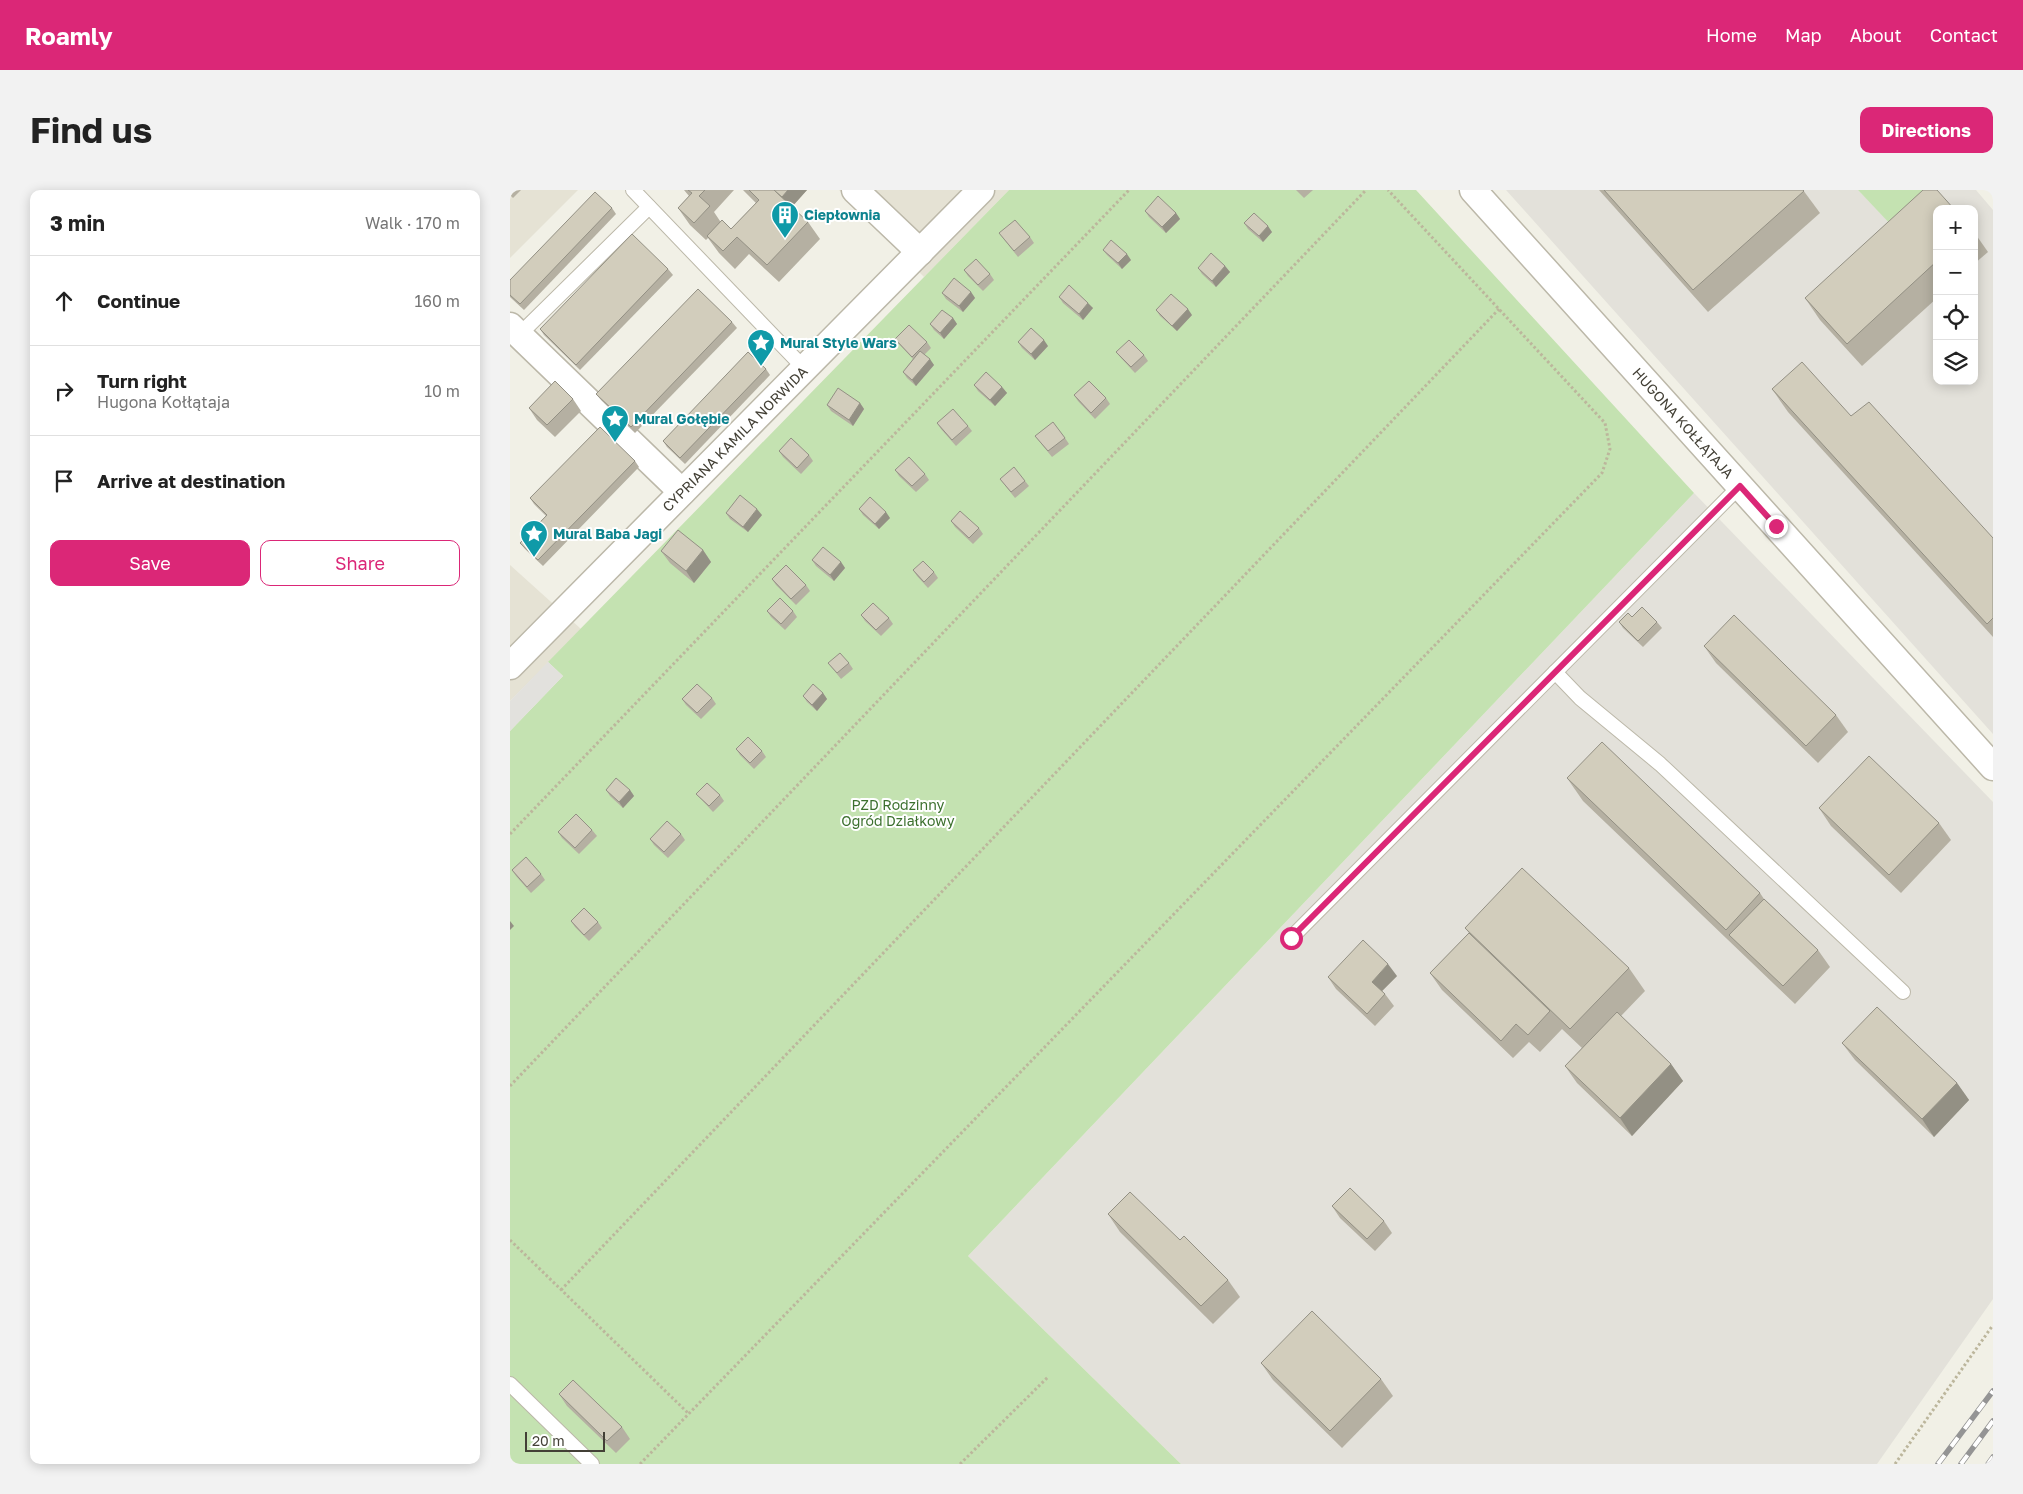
<!DOCTYPE html>
<meta charset="utf-8">
<style>
:root{--surface:#fff;--page:#f2f2f2;--text:#222;--muted:#767676;--line:#e0e0e0;--accent:#db2777}
body{margin:0;font-family:"Golos Text",sans-serif;background:var(--page);color:var(--text)}
.controls{position:absolute;right:15px;top:15px;display:grid;overflow:hidden;border-radius:10px;box-shadow:0 2px 12px #0003}
.controls button{width:45px;height:45px;display:grid;place-items:center;padding:0;border:0;border-bottom:1px solid var(--line);background:var(--surface);color:var(--text);font:25px sans-serif}
.scale{position:absolute;left:15px;bottom:12px;width:80px;box-sizing:border-box;padding-left:5px;border:2px solid #434036;border-top:0;font-size:14px;line-height:18px;white-space:nowrap;color:#434036;-webkit-text-stroke:4px #fff;paint-order:stroke}
.stop{position:absolute;width:15px;height:15px;margin:-11px;border:4px solid #db2777;border-radius:50%;background:#fff}
.stop.end{background:#db2777;border-color:#fff;box-shadow:0 1px 5px #0008}
.list{margin:0;padding:0;list-style:none}
h2{display:flex;justify-content:space-between;align-items:center;height:65px;margin:0;padding:0 20px;font-size:21px}
h2 small{font-size:16px;font-weight:400;color:var(--muted)}
.list li{display:grid;grid-template-columns:32px 1fr auto;gap:15px;align-items:center;box-sizing:border-box;height:90px;padding:0 20px;border-top:1px solid var(--line)}
.list b{display:block;font-size:19px;white-space:nowrap}
.list p{margin:0;font-size:16px;white-space:nowrap;color:var(--muted)}
.list em{font-size:16px;font-style:normal;color:var(--muted)}
.actions{display:flex;gap:10px;padding:15px 20px}
.actions a{flex:1;padding:11px 0;border:1px solid var(--accent);border-radius:10px;text-align:center;font-size:18px;color:var(--accent)}
.actions .main{background:var(--accent);color:#fff}
.icon{flex:none;width:28px;height:28px;fill:none;stroke:currentColor;stroke-width:2;stroke-linecap:round;stroke-linejoin:round}
.map{position:relative;flex:none;width:1483px;height:1274px;overflow:hidden;border-radius:10px}
header{display:flex;align-items:center;gap:30px;box-sizing:border-box;height:70px;padding:0 25px;background:var(--accent);color:#fff}
header strong{font-size:24px}
nav{display:flex;gap:28px;margin-inline-start:auto;font-size:18px}
.intro{display:flex;align-items:center;justify-content:space-between;box-sizing:border-box;height:120px;padding:0 30px}
h1{margin:0;font-size:35px}
.button{padding:12px 22px;border-radius:10px;background:var(--accent);color:#fff;font-size:18px;font-weight:700}
main{display:flex;gap:30px;padding:0 30px}
aside{flex:1;background:var(--surface);border-radius:10px;box-shadow:0 2px 12px #0003}
.map>svg:first-child{display:block}
.residential{fill:#e5e2d4}
.industrial{fill:#e3e1da;fill-rule:evenodd}
.green{fill:#c4e2b1}
.parking{fill:#e2e1dd}
.lines{fill:none;stroke-linecap:round;stroke-linejoin:round}
.service-casing{stroke:#bcb8a9;stroke-width:16}
.minor-casing{stroke:#bcb8a9;stroke-width:29}
.path{stroke:#bcb69c;stroke-width:3;stroke-dasharray:2.5 2.5;stroke-linecap:butt}
.service{stroke:#fff;stroke-width:14}
.minor{stroke:#fff;stroke-width:26}
.rail-casing{stroke:#949494;stroke-width:5.5}
.rail{stroke:#fff;stroke-width:4;stroke-dasharray:11;stroke-linecap:butt}
.wall{fill:#b5b0a2}
.shaded-wall{fill:#939084}
.building{fill:#d2cdbc;stroke:#939084}
.route{stroke:#db2777;stroke-width:6}
.labels{text-anchor:middle;stroke-width:4;stroke-linejoin:round;paint-order:stroke}
.culture-label{font-size:14px;font-weight:bold;fill:#0d838f;stroke:#fff;text-anchor:start}
.street-label{font-size:14px;fill:#434036;stroke:#fff}
.park-label{font-size:14px;fill:#3c702e;stroke:#fff}
</style>
<header>
<strong>Roamly</strong>
<nav><a>Home</a><a>Map</a><a>About</a><a>Contact</a></nav>
</header>
<div class="intro"><h1>Find us</h1><a class="button">Directions</a></div>
<main>
<aside>
<h2>3 min<small>Walk · 170 m</small></h2>
<ul class="list">
<li><svg class="icon" aria-label="ahead" viewBox="0 0 24 24"><path d="M12 20V5M6 11l6-6 6 6"/></svg><div><b>Continue</b></div><em>160 m</em></li>
<li><svg class="icon" aria-label="right" viewBox="0 0 24 24"><path d="M7 20v-9h11M14 6l5 5-5 5"/></svg><div><b>Turn right</b><p>Hugona Kołłątaja</p></div><em>10 m</em></li>
<li><svg class="icon" aria-label="arrive" viewBox="0 0 24 24"><path d="M6 21V4h12l-3 4 3 4H6"/></svg><div><b>Arrive at destination</b></div></li>
</ul>
<div class="actions"><a class="main">Save</a><a>Share</a></div>
</aside>
<div class="map">
<svg width="1483" height="1274" viewBox="0 0 1483 1274">
<rect width="100%" height="100%" fill="#f1f0e6"/>
<g class="residential">
<polygon points="0,0 68,0 0,68"/>
<polygon points="329,0 499,0 414,87"/>
<polygon points="0,375 71,439 0,511"/>
</g>
<g class="industrial">
<path d="M996,0H1348L1384,37L1423,0H1466L1483,20V544ZM1427,19H1464V191H1427Z"/>
<polygon points="1184,303 1483,612 1483,1109 1367,1274 671,1274 458,1066"/>
</g>
<g class="green">
<polygon points="499,0 906,0 1184,303 458,1066 671,1274 0,1274 0,541 53,486 38,472"/>
<polygon points="1348,0 1423,0 1384,38"/>
</g>
<polygon class="parking" points="38,472 53,486 0,541 0,511"/>
<g class="lines">
<defs>
<g id="service">
<polyline points="123,0 294,178"/>
<polyline points="9,145 139,17"/>
<polyline points="1045,482 1070,508 1150,574 1393,802"/>
<polyline points="781,748 1230,296"/>
<polyline points="0,1194 82,1274"/>
</g>
<g id="minor">
<polyline points="345,0 410,62"/>
<polyline points="963,0 1483,577"/>
<polyline points="0,136 172,302"/>
<polyline points="0,476 471,0"/>
</g>
</defs>
<use href="#service" class="service-casing"/>
<use href="#minor" class="minor-casing"/>
<g class="path">
<polyline points="0,644 619,0"/>
<polyline points="0,896 856,0"/>
<polyline points="0,1050 178,1223"/>
<polyline points="51,1100 989,119"/>
<polyline points="130,1274 1092,283 1100,259 1095,233 878,0"/>
<polyline points="450,1274 538,1187"/>
<polyline points="1385,1274 1483,1135"/>
</g>
<use href="#service" class="service"/>
<use href="#minor" class="minor"/>
<defs>
<g id="rail">
<polyline points="1428,1274 1483,1201"/>
<polyline points="1451,1274 1483,1231"/>
<polyline points="1478,1274 1483,1267"/>
</g>
</defs>
<use href="#rail" class="rail-casing"/>
<use href="#rail" class="rail"/>
</g>
<g class="wall">
<polygon points="0,0 11,0 3,8 0,5"/>
<polygon points="174,0 224,0 204,22 210,31 221,39 246,13 233,0 297,0 282,17 298,32 310,49 269,92 239,64 225,79 209,63 198,48 196,50 180,35 168,18 179,6"/>
<polygon points="786,0 803,0 794,8"/>
<polygon points="1089,0 1293,0 1310,23 1198,122"/>
<polygon points="102,18 106,24 14,120 0,107 0,90"/>
<polygon points="1427,19 1427,108 1352,176 1310,130 1295,108"/>
<polygon points="635,21 666,23 670,29 656,43 639,27"/>
<polygon points="734,33 762,42 753,52 738,39"/>
<polygon points="1464,42 1478,62 1464,74"/>
<polygon points="489,43 520,47 524,53 508,67"/>
<polygon points="593,60 621,70 612,79 597,65"/>
<polygon points="715,76 720,82 706,97 692,84 688,78"/>
<polygon points="158,79 163,85 70,180 34,145 30,139"/>
<polygon points="454,80 480,84 484,90 473,101 458,86"/>
<polygon points="461,102 465,108 453,122 436,109 432,103"/>
<polygon points="549,107 583,118 573,130 553,113"/>
<polygon points="646,120 682,125 667,141 650,126"/>
<polygon points="443,128 447,134 434,149 424,140 420,134"/>
<polygon points="222,132 227,138 125,243 91,210 86,204"/>
<polygon points="385,149 417,152 421,158 414,165 424,175 406,196 397,188 393,182 403,169 389,154"/>
<polygon points="508,152 538,156 525,170 512,158"/>
<polygon points="606,162 634,165 638,171 625,183 611,168"/>
<polygon points="256,179 260,185 175,274 157,257 153,251"/>
<polygon points="464,195 492,197 497,203 485,216 468,201"/>
<polygon points="1262,199 1341,226 1483,348 1483,447 1278,222"/>
<polygon points="564,205 596,208 600,214 585,229 568,211"/>
<polygon points="63,209 71,221 45,247 27,230 19,218"/>
<polygon points="350,213 354,219 343,236 321,221 317,215"/>
<polygon points="427,233 458,236 462,241 446,256 431,239"/>
<polygon points="525,246 555,248 559,254 542,267"/>
<polygon points="269,261 299,265 303,271 291,284 273,267"/>
<polygon points="125,271 129,277 33,376 15,359 10,353 36,326 24,314 20,308"/>
<polygon points="385,280 415,284 419,290 406,302 389,286"/>
<polygon points="490,289 515,291 519,296 505,308"/>
<polygon points="349,319 380,328 369,339 353,325"/>
<polygon points="216,323 252,325 238,342 220,329"/>
<polygon points="441,331 469,338 473,344 463,354 445,337"/>
<polygon points="193,360 201,372 184,393 160,373 151,361"/>
<polygon points="302,370 331,372 335,378 324,391 306,376"/>
<polygon points="403,380 424,382 428,388 418,398 407,386"/>
<polygon points="262,389 296,395 300,401 286,415 266,395"/>
<polygon points="257,421 283,421 287,427 275,440 261,427"/>
<polygon points="351,425 379,428 383,434 371,446 355,431"/>
<polygon points="1109,432 1147,432 1152,438 1133,457 1113,438"/>
<polygon points="1194,456 1326,525 1338,542 1308,573 1206,473"/>
<polygon points="318,473 339,473 343,479 331,489"/>
<polygon points="313,503 317,509 307,521 297,512 293,506"/>
<polygon points="202,508 206,514 191,529 176,515 172,509"/>
<polygon points="226,559 252,561 256,567 244,579 230,565"/>
<polygon points="1057,588 1250,703 1254,709 1308,760 1320,777 1285,814 1073,611"/>
<polygon points="96,600 120,600 124,606 113,618 100,606"/>
<polygon points="186,604 210,605 214,611 203,622 191,609"/>
<polygon points="1309,618 1429,633 1441,650 1391,703 1321,636"/>
<polygon points="82,640 87,646 69,664 52,648 48,642"/>
<polygon points="171,644 175,650 158,668 144,655 140,649"/>
<polygon points="2,680 31,684 35,690 21,703 6,686"/>
<polygon points="61,731 88,732 92,738 79,751 65,737"/>
<polygon points="955,738 1119,778 1135,801 1111,826 1161,874 1173,891 1122,946 1067,893 1055,876 1072,858 1052,839 1030,862 1019,852 1003,868 932,800 920,783 959,743"/>
<polygon points="887,786 872,801 875,804 884,816 865,836 826,799 818,787"/>
<polygon points="1332,853 1447,893 1459,910 1424,947 1345,870"/>
<polygon points="822,1016 874,1031 882,1043 865,1061 830,1028"/>
<polygon points="598,1024 718,1090 730,1107 703,1134 610,1042"/>
<polygon points="751,1173 871,1189 883,1206 832,1258 763,1190"/>
<polygon points="49,1204 112,1237 120,1249 106,1263 57,1216"/>
</g>
<g class="shaded-wall">
<polygon points="278,0 297,0 279,20 271,8"/>
<polygon points="666,23 670,29 656,43 652,37"/>
<polygon points="758,36 762,42 753,52 749,46"/>
<polygon points="617,64 621,70 612,79 608,73"/>
<polygon points="715,76 720,82 706,97 702,91"/>
<polygon points="461,102 465,108 453,122 449,116"/>
<polygon points="578,113 583,118 573,130 569,124"/>
<polygon points="678,119 682,125 667,141 662,136"/>
<polygon points="443,128 447,134 434,149 430,143"/>
<polygon points="534,150 538,156 525,170 521,164"/>
<polygon points="420,169 424,175 406,196 402,190"/>
<polygon points="492,197 497,203 485,216 480,210"/>
<polygon points="350,213 354,219 343,236 339,230"/>
<polygon points="247,319 252,325 238,342 233,337"/>
<polygon points="376,322 380,328 369,339 365,334"/>
<polygon points="193,360 201,372 184,393 176,381"/>
<polygon points="331,372 335,378 324,391 320,385"/>
<polygon points="313,503 317,509 307,521 302,515"/>
<polygon points="120,600 124,606 113,618 109,612"/>
<polygon points="0,731 4,736 0,740"/>
<polygon points="878,774 887,786 870,803 862,792"/>
<polygon points="1161,874 1173,891 1122,946 1110,928"/>
<polygon points="1447,893 1459,910 1424,947 1412,929"/>
</g>
<g class="building">
<polygon points="178,0 195,0 189,6 200,16 184,33 168,18 182,3"/>
<polygon points="239,0 264,0 298,32 257,75 227,47 213,61 197,46 212,30 221,39 249,10"/>
<polygon points="264,0 278,0 272,7"/>
<polygon points="1094,0 1293,0 1294,1 1183,100"/>
<polygon points="1413,0 1427,0 1444,19 1427,19 1427,71 1337,154 1295,108"/>
<polygon points="85,2 102,18 10,114 0,105 0,90"/>
<polygon points="648,6 666,23 652,37 635,21"/>
<polygon points="744,23 758,36 749,46 734,33"/>
<polygon points="505,30 520,47 504,61 489,43"/>
<polygon points="122,44 158,79 66,175 30,139"/>
<polygon points="601,50 617,64 608,73 593,60"/>
<polygon points="701,63 715,76 702,91 688,78"/>
<polygon points="466,69 480,84 468,95 454,80"/>
<polygon points="444,88 461,102 449,116 432,103"/>
<polygon points="559,95 578,113 569,124 549,107"/>
<polygon points="188,99 222,132 121,237 86,204"/>
<polygon points="661,104 678,119 662,136 646,120"/>
<polygon points="432,120 443,128 430,143 420,134"/>
<polygon points="399,135 417,152 402,167 385,149"/>
<polygon points="521,138 534,150 521,164 508,152"/>
<polygon points="619,150 634,165 621,177 606,162"/>
<polygon points="410,161 420,169 402,190 393,182"/>
<polygon points="238,162 256,179 170,268 153,251"/>
<polygon points="1292,172 1341,226 1359,212 1483,348 1483,428 1477,434 1262,199"/>
<polygon points="476,182 492,197 480,210 464,195"/>
<polygon points="45,191 63,209 37,235 19,218"/>
<polygon points="579,191 596,208 581,223 564,205"/>
<polygon points="328,198 350,213 339,230 317,215"/>
<polygon points="443,219 458,236 442,250 427,233"/>
<polygon points="543,232 555,248 538,261 525,246"/>
<polygon points="90,237 125,271 28,370 10,353 37,325 20,308"/>
<polygon points="281,248 299,265 287,278 269,261"/>
<polygon points="399,267 415,284 402,296 385,280"/>
<polygon points="504,277 515,291 501,302 490,289"/>
<polygon points="230,305 247,319 233,337 216,323"/>
<polygon points="360,307 376,322 365,334 349,319"/>
<polygon points="450,321 469,338 459,348 441,331"/>
<polygon points="168,340 193,360 176,381 151,361"/>
<polygon points="313,357 331,372 320,385 302,370"/>
<polygon points="413,371 424,382 414,392 403,380"/>
<polygon points="276,375 296,395 281,409 262,389"/>
<polygon points="270,408 283,421 271,434 257,421"/>
<polygon points="363,413 379,428 366,440 351,425"/>
<polygon points="1132,417 1147,432 1128,451 1109,432 1118,423 1122,427"/>
<polygon points="1224,425 1326,525 1296,556 1194,456"/>
<polygon points="330,463 339,473 327,483 318,473"/>
<polygon points="187,494 202,508 187,523 172,509"/>
<polygon points="303,494 313,503 302,515 293,506"/>
<polygon points="238,547 252,561 240,573 226,559"/>
<polygon points="1092,552 1250,703 1216,740 1057,588"/>
<polygon points="1359,566 1429,633 1379,685 1309,618"/>
<polygon points="106,588 120,600 109,612 96,600"/>
<polygon points="197,593 210,605 199,616 186,604"/>
<polygon points="66,624 82,640 65,658 48,642"/>
<polygon points="157,631 171,644 154,662 140,649"/>
<polygon points="16,667 31,684 17,697 2,680"/>
<polygon points="1012,678 1119,778 1060,839 955,738"/>
<polygon points="1254,709 1308,760 1273,796 1219,745"/>
<polygon points="74,718 88,732 74,745 61,731"/>
<polygon points="959,743 1040,821 1018,845 1006,834 991,851 920,783"/>
<polygon points="853,750 878,774 862,792 875,804 857,824 818,787"/>
<polygon points="1367,817 1447,893 1412,929 1332,853"/>
<polygon points="1107,822 1161,874 1110,928 1055,876"/>
<polygon points="840,998 874,1031 857,1049 822,1016"/>
<polygon points="620,1002 670,1050 674,1046 718,1090 691,1116 598,1024"/>
<polygon points="802,1121 871,1189 820,1241 751,1173"/>
<polygon points="63,1190 112,1237 97,1251 49,1204"/>
</g>
<g class="lines">
<polyline class="route" points="781,748 1230,296 1266,336"/>
</g>
<defs>
<symbol id="building-pin" viewBox="-11 -11 22 30"><path d="M0 17L-7.5 6A9.5 9.5 0 1 1 7.5 6Z" fill="#0f9aa8" stroke="#fff"/><path d="M-4-6H4V6H1V3H-1V6H-4ZM-2.5-4.3h1.7v1.8h-1.7ZM.8-4.3h1.7v1.8H.8ZM-2.5-1h1.7V.8h-1.7ZM.8-1h1.7V.8H.8Z" fill="#fff"/></symbol>
<symbol id="sight-pin" viewBox="-11 -11 22 30"><path d="M0 17L-7.5 6A9.5 9.5 0 1 1 7.5 6Z" fill="#0f9aa8" stroke="#fff"/><path d="M0-6L1.8-2.2L6-1.7L2.9 1.2L3.7 5.4L0 3.3L-3.7 5.4L-2.9 1.2L-6-1.7L-1.8-2.2Z" fill="#fff"/></symbol>
</defs>
<g fill-rule="evenodd">
<use href="#building-pin" x="259" y="9" width="32" height="43"/>
<use href="#sight-pin" x="235" y="137" width="32" height="43"/>
<use href="#sight-pin" x="89" y="213" width="32" height="43"/>
<use href="#sight-pin" x="8" y="328" width="32" height="43"/>
</g>
<g class="labels">
<g class="culture-label">
<text x="294" y="30">Ciepłownia</text>
<text x="270" y="158">Mural Style Wars</text>
<text x="124" y="234">Mural Gołębie</text>
<text x="43" y="349">Mural Baba Jagi</text>
</g>
<g class="street-label">
<text transform="translate(1173 233) rotate(48)" y="5">HUGONA KOŁŁĄTAJA</text>
<text transform="translate(225 249) rotate(-45)" y="5">CYPRIANA KAMILA NORWIDA</text>
</g>
<g class="park-label">
<text x="388" y="620">PZD Rodzinny<tspan x="388" dy="16">Ogród Działkowy</tspan></text>
</g>
</g>
</svg>
<div class="controls">
<button>+</button>
<button>−</button>
<button><svg class="icon" aria-label="locate" viewBox="0 0 24 24"><circle cx="12" cy="12" r="6"/><path d="M12 2v4M12 18v4M2 12h4M18 12h4"/></svg></button>
<button><svg class="icon" aria-label="layers" viewBox="0 0 24 24"><path d="M12 4l9 5-9 5-9-5zM3 14l9 5 9-5"/></svg></button>
</div>
<div class="scale">20 m</div>
<div class="stop" style="left:781px;top:748px"></div>
<div class="stop end" style="left:1266px;top:336px"></div>
</div>
</main>
